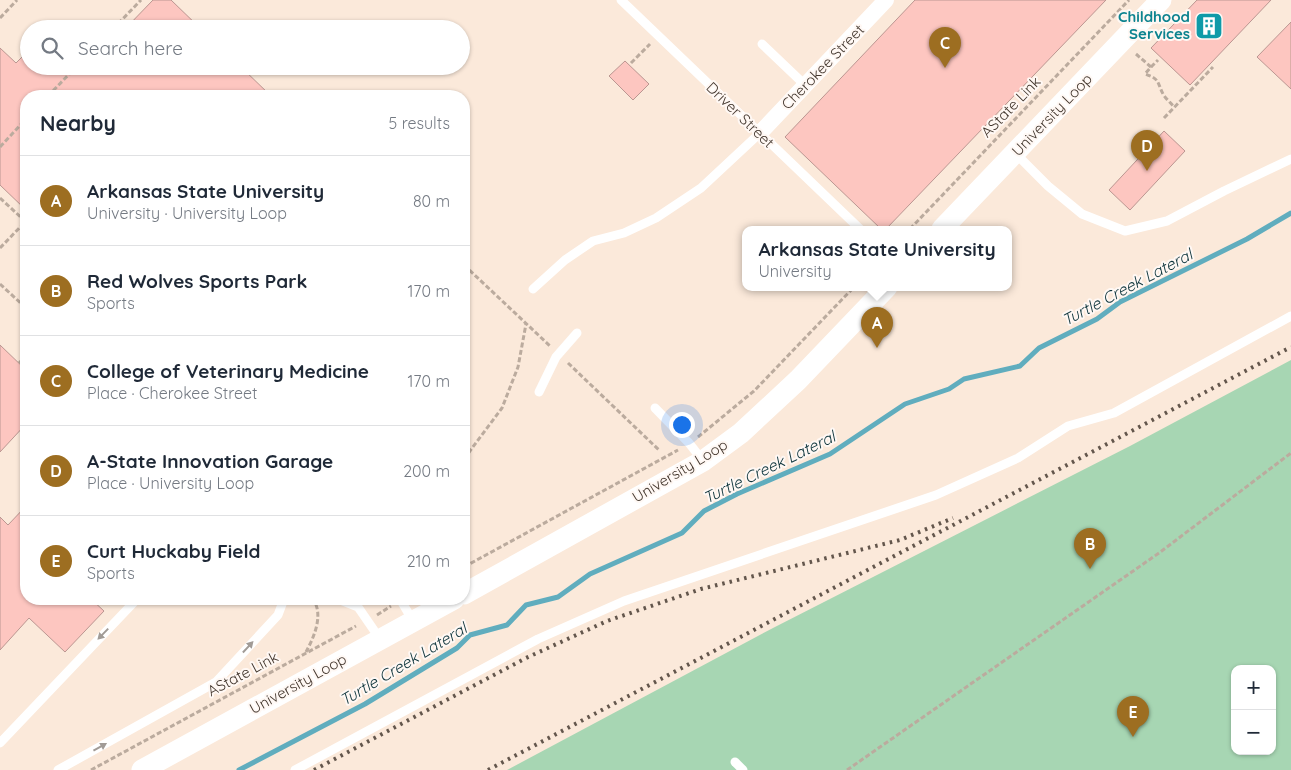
<!DOCTYPE html>
<meta charset="utf-8">
<style>
:root{--surface:#fff;--page:#f6f6f7;--text:#1f2937;--muted:#747a83;--line:#e0e1e3;--accent:#9d6e21}
body{margin:0;font-family:Quicksand,sans-serif;background:var(--page);color:var(--text)}
.controls{position:absolute;right:15px;bottom:15px;display:grid;overflow:hidden;border-radius:10px;box-shadow:0 1px 4px #0004}
.controls button{width:45px;height:45px;display:grid;place-items:center;padding:0;border:0;border-bottom:1px solid var(--line);background:var(--surface);color:var(--text);font:25px sans-serif}
.you{position:absolute;left:681px;top:424px;width:18px;height:18px;margin:-12px;border:4px solid #fff;border-radius:50%;background:#1a73e8;box-shadow:0 0 0 8px #1a73e833}
.badge{display:grid;place-items:center;width:32px;height:32px;border-radius:50%;background:var(--accent);color:#fff;font-size:16px;font-weight:700}
.pin{position:absolute;translate:-50% -41px;filter:drop-shadow(0 1px 2px #0008)}
.pin::after{content:'';position:absolute;top:26px;width:18px;height:15px;background:inherit;clip-path:polygon(0 0,100% 0,50% 100%)}
.popup{position:absolute;left:742px;top:226px;width:270px;height:65px;box-sizing:border-box;display:grid;place-content:center;border-radius:10px;background:var(--surface);filter:drop-shadow(0 1px 4px #0005);font-size:16px;white-space:nowrap;color:var(--muted)}
.popup b{font-size:19px;color:var(--text)}
.popup::after{content:'';position:absolute;left:50%;top:100%;margin-left:-10px;border:10px solid transparent;border-top-color:var(--surface)}
.list{margin:0;padding:0;list-style:none}
h2{display:flex;justify-content:space-between;align-items:center;height:65px;margin:0;padding:0 20px;font-size:21px}
h2 small{font-size:16px;font-weight:400;color:var(--muted)}
.list li{display:grid;grid-template-columns:32px 1fr auto;gap:15px;align-items:center;box-sizing:border-box;height:90px;padding:0 20px;border-top:1px solid var(--line)}
.list b{display:block;font-size:19px;white-space:nowrap}
.list p{margin:0;font-size:16px;white-space:nowrap;color:var(--muted)}
.list em{font-size:16px;font-style:normal;color:var(--muted)}
.icon{flex:none;width:28px;height:28px;fill:none;stroke:currentColor;stroke-width:2;stroke-linecap:round;stroke-linejoin:round}
.map{position:relative;flex:none;width:1291px;height:770px;overflow:hidden}
.search{position:absolute;background:var(--surface);box-shadow:0 1px 4px #0004;left:20px;top:20px;width:450px;height:55px;display:flex;align-items:center;gap:12px;box-sizing:border-box;padding:0 18px;border-radius:28px;color:var(--muted);font-size:19px}
.panel{position:absolute;background:var(--surface);box-shadow:0 1px 4px #0004;left:20px;top:90px;width:450px;height:515px;border-radius:20px}
.map>svg:first-child{display:block}
.green{fill:#a7d6b3;fill-rule:evenodd}
.lines{fill:none;stroke-linecap:round;stroke-linejoin:round}
.stream{stroke:#60adbe;stroke-width:5}
.building{fill:#fdc6c0;stroke:#bb9691}
.path{stroke:#bbab9e;stroke-width:3;stroke-dasharray:5 2.5;stroke-linecap:butt}
.service{stroke:#fff;stroke-width:9}
.minor{stroke:#fff;stroke-width:16}
.tertiary{stroke:#fff;stroke-width:21}
.rail{stroke:#63564c;stroke-width:4;stroke-dasharray:2.5 5;stroke-linecap:butt}
.oneway{fill:#a19b96}
.labels{text-anchor:middle;stroke-width:4;stroke-linejoin:round;paint-order:stroke}
.culture-label{font-size:15px;font-weight:bold;fill:#0d838f;stroke:#fff8f4;text-anchor:end}
.street-label{font-size:15px;fill:#43372e;stroke:#fff8f4}
.water-label{font-size:16px;font-style:italic;fill:#0f353c;stroke:#fff8f4}
</style>
<div class="map">
<svg width="1291" height="770" viewBox="0 0 1291 770">
<rect width="100%" height="100%" fill="#fbe9da"/>
<path class="green" d="M1291,360V770H507L773,628L1130,446ZM1235,669H1272V751H1235Z"/>
<g class="lines">
<polyline class="stream" points="239,770 365,704 457,648 470,635 507,625 526,605 558,597 590,574 682,533 704,511 737,494 830,454 905,404 949,389 964,379 1020,366 1039,348 1097,319 1120,302 1247,239 1291,213"/>
</g>
<g class="building">
<polygon points="153,0 171,0 201,29 125,29"/>
<polygon points="915,0 1106,0 886,229 881,229 785,137"/>
<polygon points="1197,0 1271,0 1190,85 1151,48"/>
<polygon points="1291,22 1291,89 1257,57"/>
<polygon points="0,48 16,63 29,50 29,66 240,66 271,96 26,96 26,210 0,185"/>
<polygon points="625,61 649,84 633,100 609,76"/>
<polygon points="1164,131 1185,151 1130,210 1109,190"/>
<polygon points="0,345 26,370 26,424 0,452"/>
<polygon points="26,506 26,599 91,599 104,611 65,652 29,618 0,650 0,517 8,525"/>
</g>
<g class="lines">
<g class="path">
<polyline points="0,18 17,0"/>
<polyline points="113,29 141,0"/>
<path d="M1136,54L1151,67L1145,74C1160,79 1157,82 1163,94C1166,99 1171,103 1174,107"/>
<polyline points="631,63 650,44"/>
<polyline points="1151,67 1158,60"/>
<polyline points="48,96 77,66"/>
<polyline points="1164,118 1213,67"/>
<polyline points="0,147 26,119"/>
<polyline points="0,198 26,222"/>
<polyline points="910,229 1129,0"/>
<polyline points="0,248 25,222"/>
<polyline points="464,265 550,346"/>
<polyline points="0,284 26,308"/>
<polyline points="19,363 26,356"/>
<polyline points="568,363 660,451"/>
<polyline points="698,437 754,391 854,287"/>
<polyline points="464,459 502,408 518,367 526,324"/>
<polyline points="464,567 678,450"/>
<polyline points="377,615 391,606"/>
<path d="M306,652C314,637 324,615 313,599"/>
<polyline points="91,770 356,626"/>
<polyline points="847,770 1159,553 1291,453"/>
</g>
<g class="service">
<polyline points="621,0 860,229"/>
<polyline points="762,44 805,85"/>
<polyline points="1015,153 1048,186 1082,214 1125,231 1167,221 1224,191 1291,159"/>
<polyline points="533,289 565,260 593,241 624,233 656,218 701,188 760,133"/>
<polyline points="539,392 556,357 577,333"/>
<polyline points="655,408 689,443 703,461"/>
<polyline points="338,599 358,607 380,639"/>
<polyline points="400,599 413,621"/>
<polyline points="0,743 137,599"/>
<polyline points="735,762 743,770"/>
<polyline points="58,770 216,682 278,615 284,599"/>
<polyline points="295,770 538,639 624,601 936,495 1018,458 1068,426 1114,413 1291,316"/>
</g>
<polyline class="minor" points="760,133 886,0"/>
<g class="tertiary">
<polyline points="942,229 1161,0"/>
<polyline points="464,594 703,461 741,433 798,380 887,287"/>
<polyline points="142,770 454,599"/>
</g>
<g class="rail">
<polyline points="314,770 526,658 607,621 701,589 900,540 953,518"/>
<polyline points="488,770 1291,347"/>
</g>
</g>
<defs><path id="oneway-solid" d="M-6-.8H1V-3.2L6.5 0L1 3.2V.8H-6Z" transform="scale(1.25)"/></defs>
<g class="oneway">
<use href="#oneway-solid" transform="translate(103 634) rotate(134)"/>
<use href="#oneway-solid" transform="translate(248 647) rotate(-47)"/>
<use href="#oneway-solid" transform="translate(100 747) rotate(-29)"/>
</g>
<defs>
<symbol id="building-square" viewBox="-11 -11 22 22"><rect x="-9" y="-9" width="18" height="18" rx="4" fill="#0f9aa8" stroke="#fff8f4"/><path d="M-4-6H4V6H1V3H-1V6H-4ZM-2.5-4.3h1.7v1.8h-1.7ZM.8-4.3h1.7v1.8H.8ZM-2.5-1h1.7V.8h-1.7ZM.8-1h1.7V.8H.8Z" fill="#fff"/></symbol>
</defs>
<g fill-rule="evenodd">
<use href="#building-square" x="1193" y="10" width="32" height="32"/>
</g>
<g class="labels">
<g class="culture-label">
<text x="1190" y="22">Childhood<tspan x="1190" dy="17">Services</tspan></text>
</g>
<g class="street-label">
<text transform="translate(823 67) rotate(-46)" y="5">Cherokee Street</text>
<text transform="translate(1011 107) rotate(-46)" y="5">AState Link</text>
<text transform="translate(740 115) rotate(44)" y="5">Driver Street</text>
<text transform="translate(1052 115) rotate(-46)" y="5">University Loop</text>
<text transform="translate(680 471) rotate(-31)" y="5">University Loop</text>
<text transform="translate(243 674) rotate(-28)" y="5">AState Link</text>
<text transform="translate(298 684) rotate(-29)" y="5">University Loop</text>
</g>
<g class="water-label">
<text transform="translate(1127 287) rotate(-28)" y="6">Turtle Creek Lateral</text>
<text transform="translate(769 467) rotate(-26)" y="6">Turtle Creek Lateral</text>
<text transform="translate(403 664) rotate(-31)" y="6">Turtle Creek Lateral</text>
</g>
</g>
</svg>
<div class="controls">
<button>+</button>
<button>−</button>
</div>
<div class="you"></div>
<div class="pin badge" style="left:877px;top:348px">A</div>
<div class="popup"><b>Arkansas State University</b>University</div>
<div class="pin badge" style="left:1090px;top:569px">B</div>
<div class="pin badge" style="left:945px;top:68px">C</div>
<div class="pin badge" style="left:1147px;top:171px">D</div>
<div class="pin badge" style="left:1133px;top:737px">E</div>
<div class="search"><svg class="icon" aria-label="search" viewBox="0 0 24 24"><circle cx="10" cy="10" r="6"/><path d="M15 15l6 6"/></svg>Search here</div>
<section class="panel">
<h2>Nearby<small>5 results</small></h2>
<ul class="list">
<li><span class="badge">A</span><div><b>Arkansas State University</b><p>University · University Loop</p></div><em>80 m</em></li>
<li><span class="badge">B</span><div><b>Red Wolves Sports Park</b><p>Sports</p></div><em>170 m</em></li>
<li><span class="badge">C</span><div><b>College of Veterinary Medicine</b><p>Place · Cherokee Street</p></div><em>170 m</em></li>
<li><span class="badge">D</span><div><b>A-State Innovation Garage</b><p>Place · University Loop</p></div><em>200 m</em></li>
<li><span class="badge">E</span><div><b>Curt Huckaby Field</b><p>Sports</p></div><em>210 m</em></li>
</ul>
</section>
</div>
